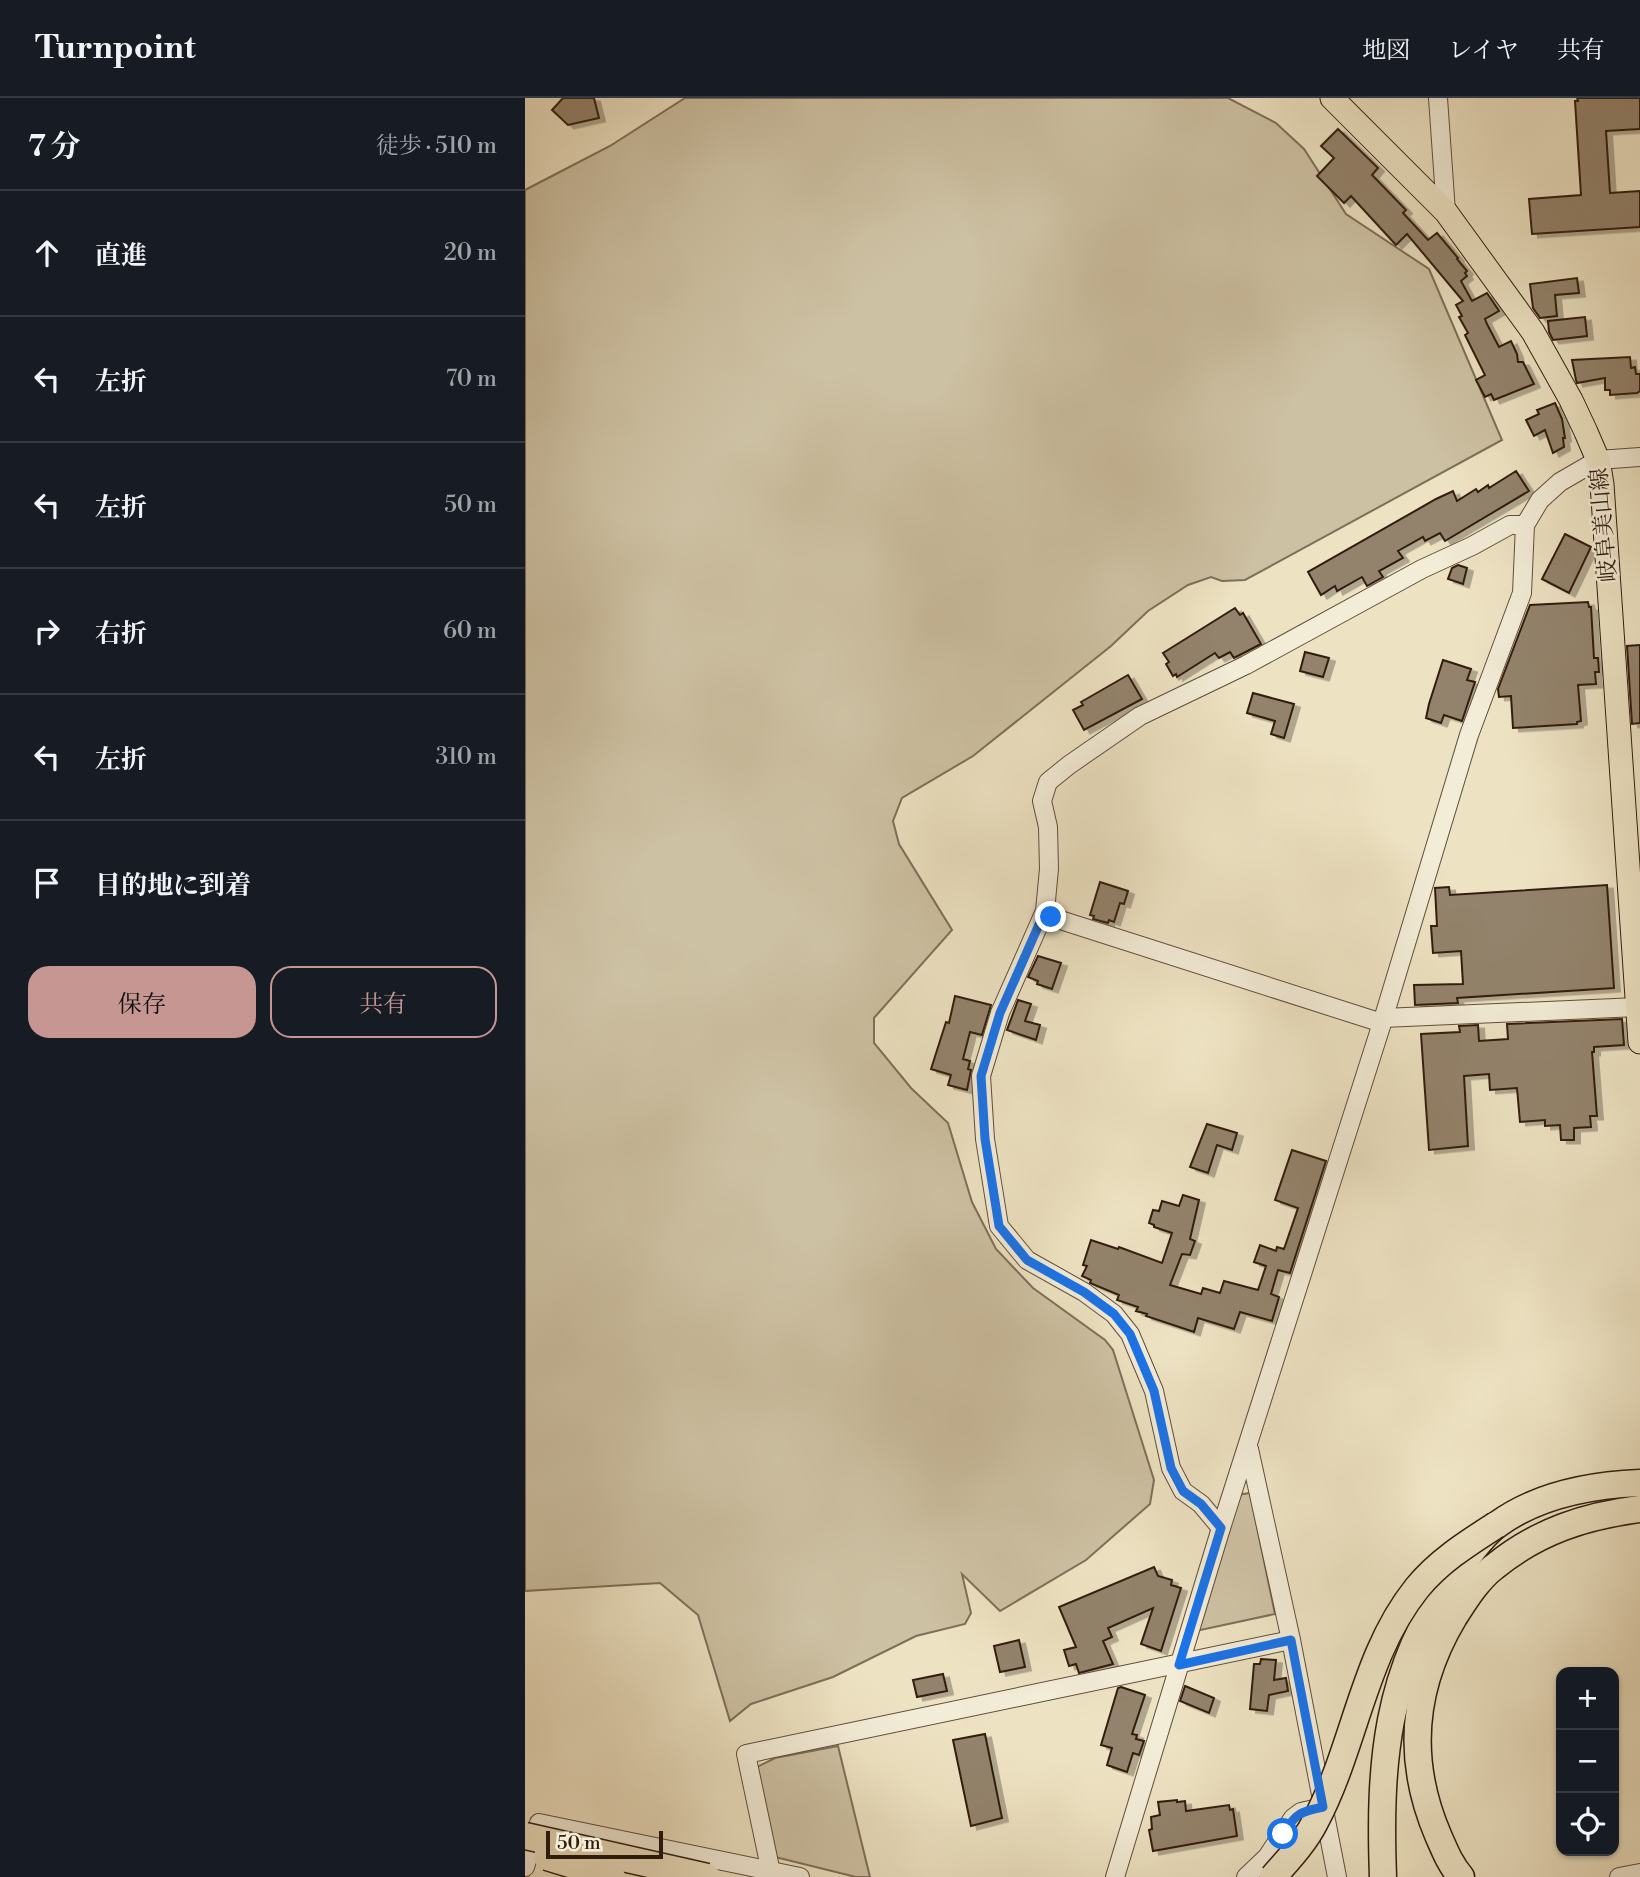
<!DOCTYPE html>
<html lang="ja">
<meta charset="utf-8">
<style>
:root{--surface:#171b24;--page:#20242c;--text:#f1f3f6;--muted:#9ea1a6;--line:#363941;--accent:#c59692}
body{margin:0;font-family:"Libre Bodoni","Noto Serif JP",serif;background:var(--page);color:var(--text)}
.controls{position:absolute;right:21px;bottom:21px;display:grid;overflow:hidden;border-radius:14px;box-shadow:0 2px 5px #0004}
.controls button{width:63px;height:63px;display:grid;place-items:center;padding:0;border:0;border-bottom:2px solid var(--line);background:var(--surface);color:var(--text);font:35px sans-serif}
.scale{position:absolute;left:21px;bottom:18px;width:117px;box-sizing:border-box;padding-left:7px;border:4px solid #311d0e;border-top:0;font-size:19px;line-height:24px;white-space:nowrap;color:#311d0e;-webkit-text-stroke:5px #f3ecd7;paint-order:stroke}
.stop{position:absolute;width:21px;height:21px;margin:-16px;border:5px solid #1a73e8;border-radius:50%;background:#fff}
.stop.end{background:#1a73e8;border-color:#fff;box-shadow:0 2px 7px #0008}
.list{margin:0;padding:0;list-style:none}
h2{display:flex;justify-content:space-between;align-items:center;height:91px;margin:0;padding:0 28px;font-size:30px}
h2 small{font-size:23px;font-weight:400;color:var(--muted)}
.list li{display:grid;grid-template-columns:46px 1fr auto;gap:21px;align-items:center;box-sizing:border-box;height:126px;padding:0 28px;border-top:2px solid var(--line)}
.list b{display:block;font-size:26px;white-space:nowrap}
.list em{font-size:23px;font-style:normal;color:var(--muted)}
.actions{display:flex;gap:14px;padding:21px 28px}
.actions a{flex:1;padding:16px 0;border:2px solid var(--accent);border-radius:21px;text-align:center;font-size:24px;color:var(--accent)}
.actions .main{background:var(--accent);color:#111}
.icon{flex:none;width:38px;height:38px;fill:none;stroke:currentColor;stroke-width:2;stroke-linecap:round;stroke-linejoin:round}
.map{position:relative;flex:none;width:1115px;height:1779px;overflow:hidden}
header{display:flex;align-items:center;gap:42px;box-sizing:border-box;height:98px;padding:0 35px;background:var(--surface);border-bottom:2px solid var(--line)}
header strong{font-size:33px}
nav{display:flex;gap:38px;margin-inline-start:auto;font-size:24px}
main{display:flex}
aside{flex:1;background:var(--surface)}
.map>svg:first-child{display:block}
.green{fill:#cdc1a3;stroke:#7f6f58;stroke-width:2}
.building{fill:#93836c;stroke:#311d0e;stroke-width:2;filter:url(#shadow)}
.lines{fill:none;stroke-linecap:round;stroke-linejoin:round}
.minor-casing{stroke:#604e3b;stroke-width:20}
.major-casing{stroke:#311d0e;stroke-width:25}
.highway-casing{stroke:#311d0e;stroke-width:29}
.minor{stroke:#f3ecd7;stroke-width:18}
.major{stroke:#ede2c2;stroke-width:23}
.highway{stroke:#ede2c2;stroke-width:26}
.highway-bridge-casing{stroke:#311d0e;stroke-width:29;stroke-linecap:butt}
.highway-bridge{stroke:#ede2c2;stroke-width:26}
.route{stroke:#1a73e8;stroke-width:9}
.labels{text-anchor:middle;stroke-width:5;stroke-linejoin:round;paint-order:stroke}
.street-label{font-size:23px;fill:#311d0e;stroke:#f3ecd7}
</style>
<header>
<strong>Turnpoint</strong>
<nav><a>地図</a><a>レイヤ</a><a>共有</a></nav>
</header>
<main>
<aside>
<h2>7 分<small>徒歩 · 510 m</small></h2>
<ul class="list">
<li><svg class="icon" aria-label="ahead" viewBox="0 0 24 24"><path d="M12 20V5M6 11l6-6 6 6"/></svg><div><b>直進</b></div><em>20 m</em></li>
<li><svg class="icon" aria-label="left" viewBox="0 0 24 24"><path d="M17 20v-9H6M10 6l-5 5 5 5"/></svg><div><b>左折</b></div><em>70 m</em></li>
<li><svg class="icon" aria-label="left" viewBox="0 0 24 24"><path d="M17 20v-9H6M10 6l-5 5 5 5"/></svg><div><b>左折</b></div><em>50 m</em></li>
<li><svg class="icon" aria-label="right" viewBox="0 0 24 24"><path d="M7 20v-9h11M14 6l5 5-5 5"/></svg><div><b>右折</b></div><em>60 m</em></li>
<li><svg class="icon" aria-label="left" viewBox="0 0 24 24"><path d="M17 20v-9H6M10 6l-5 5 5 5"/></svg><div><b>左折</b></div><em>310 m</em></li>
<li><svg class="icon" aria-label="arrive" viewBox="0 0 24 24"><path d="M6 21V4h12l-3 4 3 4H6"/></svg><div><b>目的地に到着</b></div></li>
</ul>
<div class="actions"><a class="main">保存</a><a>共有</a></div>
</aside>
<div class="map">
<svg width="1115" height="1779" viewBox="0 0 1115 1779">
<defs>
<filter id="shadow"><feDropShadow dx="6" dy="3.5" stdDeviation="0" flood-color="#0004"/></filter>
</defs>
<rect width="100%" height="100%" fill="#ede2c2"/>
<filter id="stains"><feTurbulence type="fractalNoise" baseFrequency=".00286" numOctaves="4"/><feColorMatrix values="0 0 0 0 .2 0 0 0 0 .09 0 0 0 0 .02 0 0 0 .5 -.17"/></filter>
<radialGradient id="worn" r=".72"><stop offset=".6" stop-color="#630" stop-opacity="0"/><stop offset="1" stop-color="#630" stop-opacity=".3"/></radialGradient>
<g class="green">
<polygon points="160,0 703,0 751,25 779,51 821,116 904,171 977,342 720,482 697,483 686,479 663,487 623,513 586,548 448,658 377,700 368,723 374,746 427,832 349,920 349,945 386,990 423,1025 447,1104 471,1151 508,1190 580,1242 588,1252 629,1382 625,1406 561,1462 475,1513 437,1476 446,1515 440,1526 391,1538 308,1579 226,1606 205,1623 173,1517 135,1485 0,1493 0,92 85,48"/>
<polygon points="725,1395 750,1516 671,1533 712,1397"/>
<polygon points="313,1648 345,1779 331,1779 250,1759 232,1669 250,1660"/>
</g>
<g class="building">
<polygon points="38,0 69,0 74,20 43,27 27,12"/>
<polygon points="1052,0 1115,0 1115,31 1081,33 1085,95 1115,93 1115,129 1007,136 1004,101 1056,97 1050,3 1053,3"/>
<polygon points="813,31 853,70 847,77 881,112 878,115 903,142 912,135 933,160 932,161 942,173 940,175 942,178 936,183 947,203 962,195 974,213 960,221 962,226 974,249 986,243 992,256 993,264 998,264 1009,286 969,302 966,296 960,299 951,282 960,277 940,237 943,235 934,219 937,218 931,207 938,203 882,136 871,147 826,98 819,105 792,78 809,60 796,48"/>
<polygon points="1052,180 1054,195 1030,197 1032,218 1015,220 1008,210 1005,186"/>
<polygon points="1060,219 1062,238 1028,242 1024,234 1023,223"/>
<polygon points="1105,259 1106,270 1110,269 1111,276 1115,276 1115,293 1112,295 1085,297 1085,292 1080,292 1080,280 1052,285 1051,282 1047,262"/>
<polygon points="1030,305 1037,321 1040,340 1038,340 1039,349 1028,355 1020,332 1009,338 1001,322 1014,316 1012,312"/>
<polygon points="991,373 1004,393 920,443 915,435 900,443 898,439 873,453 878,460 854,473 858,479 842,488 837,479 812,493 810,488 796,497 783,474 911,401 928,393 932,403 951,391 953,394 963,387 964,390"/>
<polygon points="1040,436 1066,449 1044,495 1017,481"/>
<polygon points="933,467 942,470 938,486 923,481 927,470"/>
<polygon points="1063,504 1064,509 1066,509 1069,560 1073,560 1074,574 1070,574 1071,586 1053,587 1056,623 1052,624 1052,626 988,630 986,598 974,599 973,591 1005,507"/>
<polygon points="710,510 715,517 718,515 736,546 709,560 705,554 694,560 690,555 652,579 651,576 648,578 641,566 644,564 638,555"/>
<polygon points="1115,547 1115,625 1107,626 1102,548"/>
<polygon points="780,554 804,560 798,579 775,573"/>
<polygon points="918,562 946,571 942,582 950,584 937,623 919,617 916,625 901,620 904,606"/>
<polygon points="603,577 617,601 559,632 548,612 558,607 556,604"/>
<polygon points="728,595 769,606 759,640 746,636 750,623 722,615"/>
<polygon points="575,784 603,793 599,806 595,805 589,824 584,822 583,825 568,821 569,818 565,817"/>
<polygon points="1082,787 1089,890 932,900 933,905 890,907 889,887 938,886 936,853 908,855 906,828 912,828 910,790 924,789 925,797"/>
<polygon points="513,858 536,865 527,891 512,886 513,883 503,879"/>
<polygon points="430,898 466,907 457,937 445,934 438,961 445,963 443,971 446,972 442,992 423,987 426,977 406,971 421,924 424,925"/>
<polygon points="493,902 506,906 500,923 515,927 511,942 482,932"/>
<polygon points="1097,921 1099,947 1069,949 1069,954 1067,954 1072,1018 1065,1018 1066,1029 1049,1030 1049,1042 1036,1042 1035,1027 1020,1028 1020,1022 995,1024 992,990 965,992 964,976 939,978 943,1048 904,1052 896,936 935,934 934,928 953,927 954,943 983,941 982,926"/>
<polygon points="682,1026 712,1035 707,1052 692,1047 683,1075 665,1069"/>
<polygon points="767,1052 801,1063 765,1175 753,1172 746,1196 754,1199 747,1223 715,1214 709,1231 673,1220 669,1234 621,1218 622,1216 611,1213 613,1209 592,1202 594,1197 565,1185 566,1182 557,1178 562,1168 558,1167 566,1142 593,1151 594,1149 637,1165 647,1135 629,1129 629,1127 624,1125 628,1112 634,1113 637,1103 654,1108 658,1097 674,1102 665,1141 670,1143 665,1157 657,1156 645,1187 676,1196 678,1190 695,1195 699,1183 733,1192 741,1168 729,1164 735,1147 751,1153 752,1149 759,1151 773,1110 750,1102"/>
<polygon points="629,1469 633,1478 647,1482 646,1487 656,1490 636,1553 616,1546 628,1510 583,1530 587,1539 578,1543 588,1566 554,1575 551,1566 544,1568 539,1552 551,1549 534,1509"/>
<polygon points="494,1542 500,1569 475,1574 469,1548"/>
<polygon points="736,1561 751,1562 749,1582 761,1580 763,1593 744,1597 742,1613 725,1611 729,1566 735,1566"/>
<polygon points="418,1576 422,1593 392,1599 388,1582"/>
<polygon points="660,1588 689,1600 684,1615 655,1603"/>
<polygon points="596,1589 620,1597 607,1636 612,1637 611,1641 619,1643 614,1657 608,1655 602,1674 582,1667 587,1650 576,1647 593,1590"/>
<polygon points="460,1636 477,1720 446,1728 428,1642"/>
<polygon points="652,1702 652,1704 660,1703 661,1713 704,1707 705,1712 708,1711 712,1738 628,1753 624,1732 627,1731 626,1719 635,1717 633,1704"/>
</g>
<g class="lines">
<defs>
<g id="minor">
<polyline points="913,0 921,114"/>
<polyline points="520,813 526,819 857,925"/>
<polyline points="858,920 1113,909"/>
<polyline points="724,1351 766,1542 812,1779"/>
<polyline points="696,1430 676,1406 658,1393 646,1370 629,1293 605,1236 589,1216 559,1194 502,1162 474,1128 460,1041 456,978 475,915 520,813 524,771 523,729 517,703 523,684 544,667 615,618 721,567 897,471 947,448 985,427 1000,427"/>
<polyline points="0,1769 14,1725 275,1779"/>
<polyline points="247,1779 221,1656 766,1542"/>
<polyline points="590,1779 696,1430 857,925 944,637 997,495 1000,427 1015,402 1035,384 1073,362 1115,359"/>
<polyline points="721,1779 742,1759 768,1720 776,1714 798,1709"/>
<polyline points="1094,1779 1115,1775"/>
</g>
<polyline id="major" points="807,0 921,114 1008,234 1046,302 1061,334 1073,362 1077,386 1115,944"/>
<g id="highway">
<path d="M858,1779C854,1668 860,1572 928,1479C939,1463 957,1437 973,1426C1013,1397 1067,1387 1115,1385"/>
<path d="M936,1779C925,1766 920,1753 913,1737C881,1662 887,1589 929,1519C940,1502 953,1481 969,1469C1013,1433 1060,1418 1115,1411"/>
</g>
</defs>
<use href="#minor" class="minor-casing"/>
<use href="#major" class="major-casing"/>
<use href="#highway" class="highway-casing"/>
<use href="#minor" class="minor"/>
<use href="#major" class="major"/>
<use href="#highway" class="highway"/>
<defs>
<g id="highway-bridge">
<polyline points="0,1738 182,1779"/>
<polyline points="22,1759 87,1779"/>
<path d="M748,1779C763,1762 780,1744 790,1724C830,1649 838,1557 892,1490C914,1463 943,1445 971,1427"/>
</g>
</defs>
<use href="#highway-bridge" class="highway-bridge-casing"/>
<use href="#highway-bridge" class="highway-bridge"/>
</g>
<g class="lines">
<path class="route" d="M526,819L520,813L475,915L456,978L460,1041L474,1128L502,1162L559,1194L589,1216L605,1236L629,1293L646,1370L658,1393L676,1406L696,1430L654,1567L766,1542L798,1709C775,1714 771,1715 758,1736"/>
</g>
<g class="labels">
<g class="street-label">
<text transform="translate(1078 427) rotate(-95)" y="8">岐阜美山線</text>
</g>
</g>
<rect width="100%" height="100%" filter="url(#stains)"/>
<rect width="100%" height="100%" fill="url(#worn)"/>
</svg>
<div class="controls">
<button>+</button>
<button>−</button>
<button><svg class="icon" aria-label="locate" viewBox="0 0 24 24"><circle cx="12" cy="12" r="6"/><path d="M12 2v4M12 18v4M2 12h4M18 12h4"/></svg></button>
</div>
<div class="scale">50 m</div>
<div class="stop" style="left:758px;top:1736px"></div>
<div class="stop end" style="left:526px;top:819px"></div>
</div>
</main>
